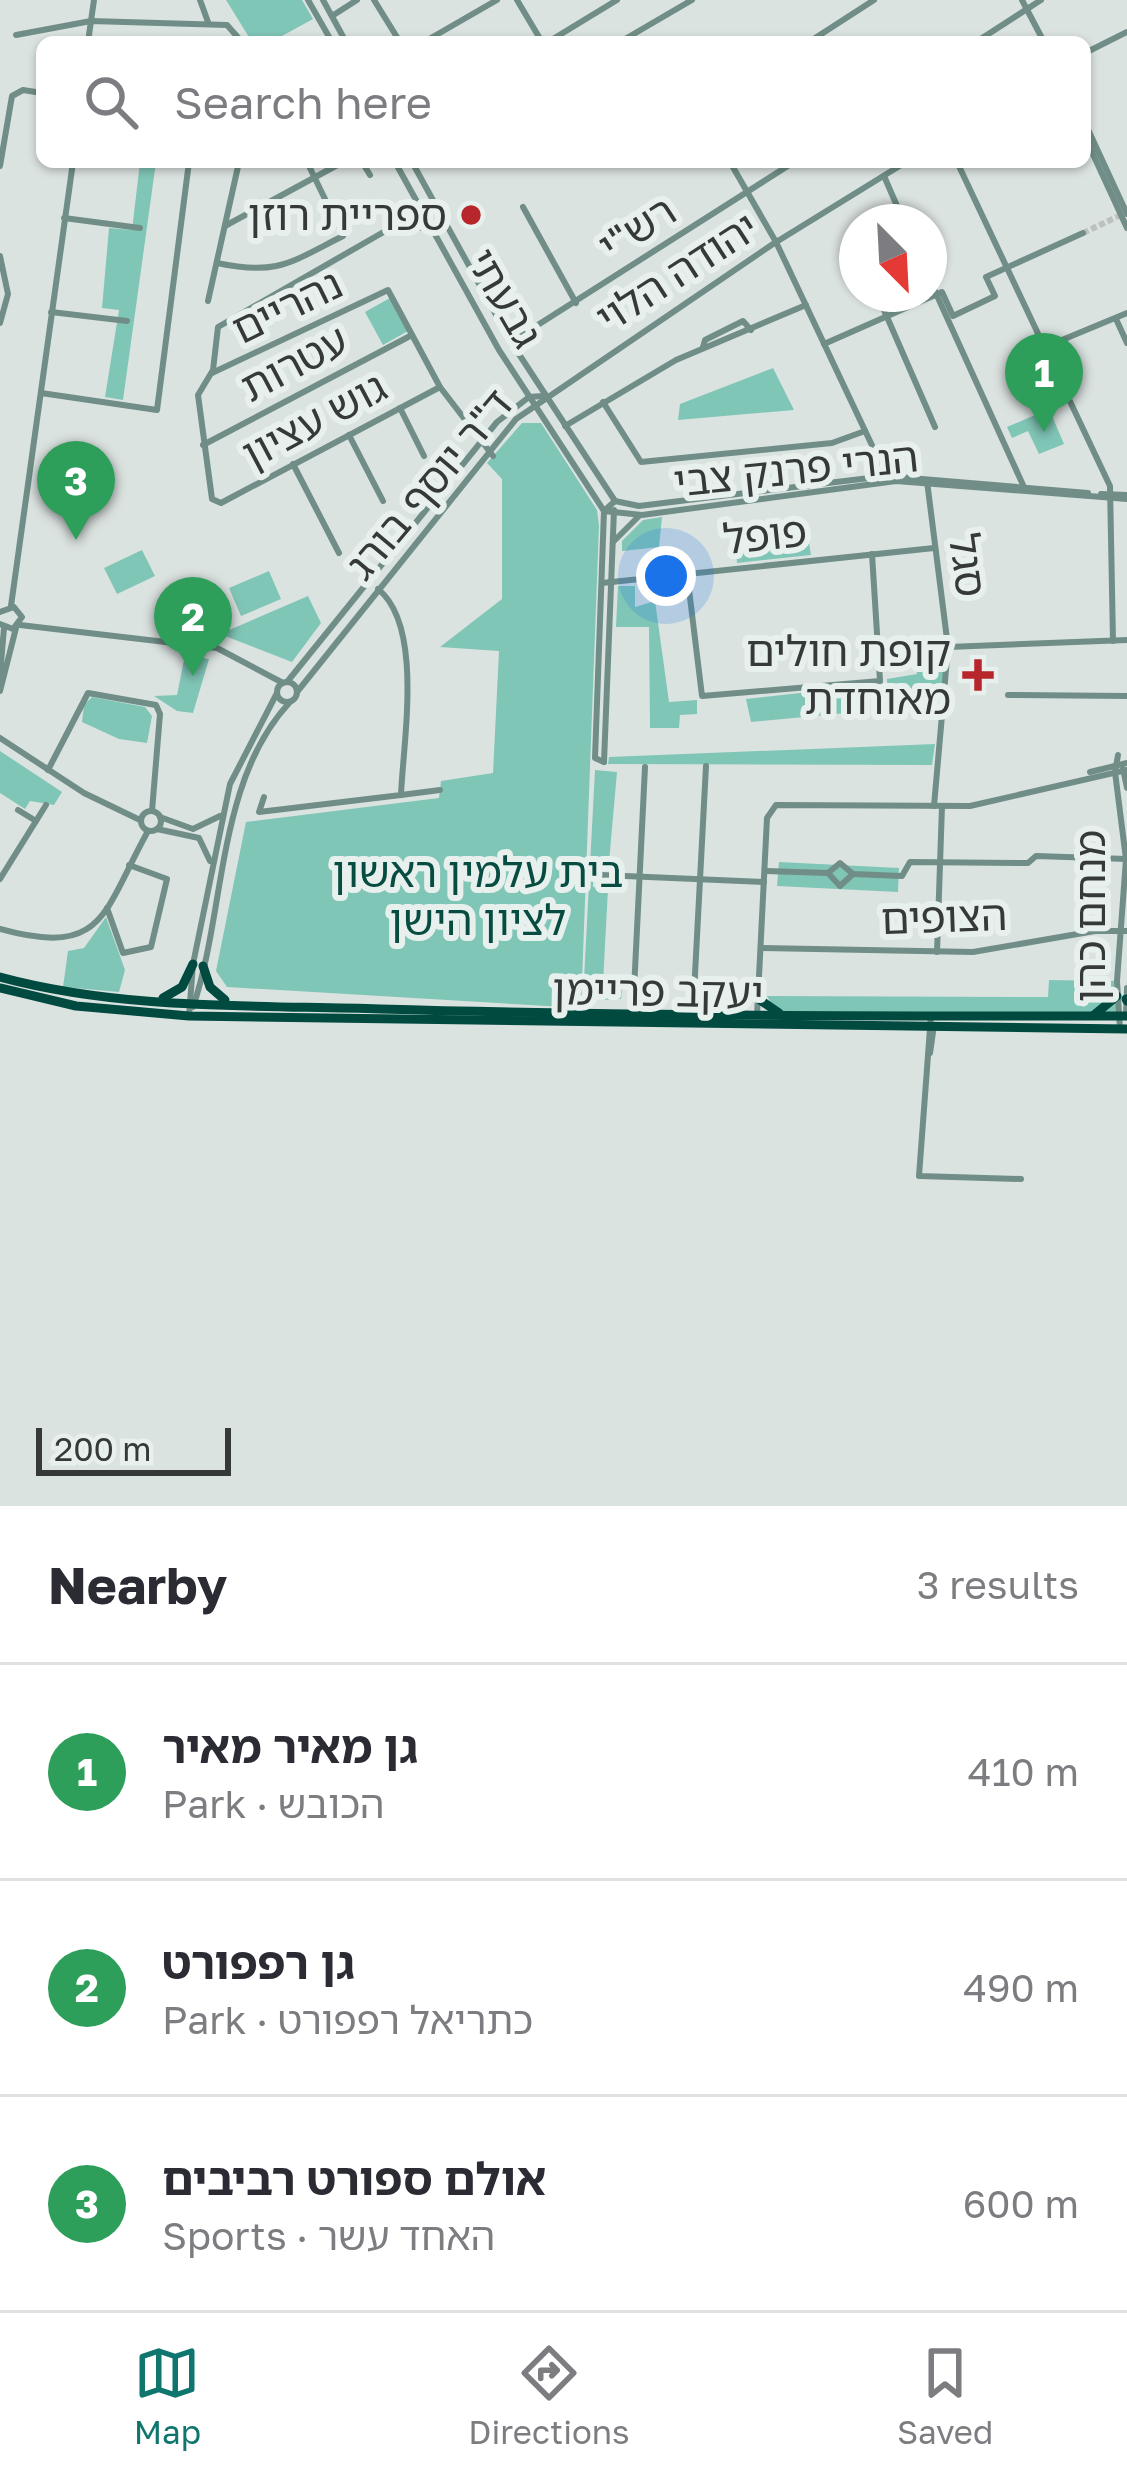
<!DOCTYPE html>
<meta charset="utf-8">
<style>
:root{--surface:#fff;--page:#f2f2f3;--text:#2b2b33;--muted:#7c7c81;--line:#e1e1e2;--accent:#0f766e}
body{margin:0;font-family:"Golos Text","Noto Sans Hebrew",sans-serif;background:var(--page);color:var(--text)}
.compass{position:absolute;left:839px;top:204px;width:108px;height:108px;border-radius:50%;background:var(--surface);box-shadow:0 3px 9px #0004;rotate:156deg}
.scale{position:absolute;left:36px;bottom:30px;width:195px;box-sizing:border-box;padding-left:12px;border:6px solid #363939;border-top:0;font-size:33px;line-height:42px;white-space:nowrap;color:#363939;-webkit-text-stroke:9px #e8f0ee;paint-order:stroke}
.you{position:absolute;left:666px;top:576px;width:42px;height:42px;margin:-30px;border:9px solid #fff;border-radius:50%;background:#1a73e8;box-shadow:0 0 0 18px #1a73e833}
.badge{display:grid;place-items:center;width:78px;height:78px;border-radius:50%;background:var(--accent);color:#fff;font-size:39px;font-weight:700}
.pin{position:absolute;translate:-50% -99px;filter:drop-shadow(0 3px 6px #0008)}
.pin::after{content:'';position:absolute;top:63px;width:42px;height:36px;background:inherit;clip-path:polygon(0 0,100% 0,50% 100%)}
.list{margin:0;padding:0;list-style:none}
h2{display:flex;justify-content:space-between;align-items:center;height:156px;margin:0;padding:0 48px;font-size:51px}
h2 small{font-size:39px;font-weight:400;color:var(--muted)}
.list li{display:grid;grid-template-columns:78px 1fr auto;gap:36px;align-items:center;box-sizing:border-box;height:216px;padding:0 48px;border-top:3px solid var(--line)}
.list b{display:block;font-size:45px;white-space:nowrap}
.list p{margin:0;font-size:39px;white-space:nowrap;color:var(--muted)}
.list em{font-size:39px;font-style:normal;color:var(--muted)}
.icon{flex:none;width:66px;height:66px;fill:none;stroke:currentColor;stroke-width:2;stroke-linecap:round;stroke-linejoin:round}
.map{position:relative;flex:none;width:1127px;height:1506px;overflow:hidden}
.search{position:absolute;background:var(--surface);box-shadow:0 3px 9px #0004;left:36px;right:36px;top:36px;height:132px;display:flex;align-items:center;gap:30px;box-sizing:border-box;padding:0 42px;border-radius:18px;color:var(--muted);font-size:45px}
.sheet{height:804px;background:var(--surface)}
nav{display:flex;justify-content:space-around;align-items:center;box-sizing:border-box;height:168px;border-top:3px solid var(--line);background:var(--surface);font-size:33px;color:var(--muted)}
nav a{display:grid;justify-items:center;gap:6px}
nav .on{color:var(--accent)}
.map>svg:first-child{display:block}
.green{fill:#80c6b7}
.lines{fill:none;stroke-linecap:round;stroke-linejoin:round}
.minor-tunnel{stroke:#bac1bf;stroke-width:6;stroke-dasharray:6 3;stroke-linecap:butt}
.minor{stroke:#708e87;stroke-width:6}
.major{stroke:#004a3f;stroke-width:9}
.poi-dot{fill:#b7262b;stroke:#e8f0ee;stroke-width:4.5}
.labels{text-anchor:middle;stroke-width:12;stroke-linejoin:round;paint-order:stroke}
.poi-label{font-size:42px;fill:#363939;stroke:#e8f0ee;text-anchor:end}
.street-label{font-size:42px;fill:#363939;stroke:#e8f0ee}
.park-label{font-size:42px;fill:#074c41;stroke:#e8f0ee}
</style>
<div class="map">
<svg width="1127" height="1506" viewBox="0 0 1127 1506">
<rect width="100%" height="100%" fill="#dbe3e1"/>
<g class="green">
<polygon points="226,0 302,0 313,19 271,42 252,42"/>
<polygon points="140,162 156,162 123,400 105,397 119,310 102,308 109,228 132,230"/>
<polygon points="390,298 408,331 383,345 365,312"/>
<polygon points="773,368 794,410 678,420 680,404"/>
<polygon points="1049,409 1064,444 1039,454 1028,431 1012,438 1007,427"/>
<polygon points="522,423 541,423 597,510 599,526 581,1008 227,987 216,971 246,822 439,798 441,781 493,773 499,651 440,647 502,599 502,479 487,463"/>
<polygon points="662,517 659,547 622,551 622,541 643,520"/>
<polygon points="808,537 811,555 737,563 736,547"/>
<polygon points="142,550 155,576 117,594 104,568"/>
<polygon points="269,571 281,599 241,616 229,588"/>
<polygon points="618,586 635,586 635,607 655,601 669,702 697,700 697,714 680,715 679,728 650,728 649,627 616,627"/>
<polygon points="308,596 321,623 292,662 220,634"/>
<polygon points="948,647 944,698 888,706 887,679 917,674 915,655"/>
<polygon points="185,655 209,659 193,713 177,711 154,696 177,695"/>
<polygon points="845,688 847,713 751,722 746,699"/>
<polygon points="92,697 145,707 152,716 147,743 119,739 82,722 84,705"/>
<polygon points="935,744 932,765 608,764 609,757"/>
<polygon points="0,751 62,792 54,805 30,801 25,809 0,793"/>
<polygon points="595,770 617,772 609,862 593,863 593,887 608,889 603,983 623,985 621,999 601,1000 584,979"/>
<polygon points="779,862 899,868 898,892 777,886"/>
<polygon points="106,917 125,970 119,992 63,987 68,951 84,948"/>
<polygon points="1049,980 1117,981 1117,1016 791,1015 773,1007 767,996 1048,997"/>
</g>
<g class="lines">
<polyline class="minor-tunnel" points="1083,233 1121,215"/>
<g class="minor">
<polyline points="200,0 208,22"/>
<polyline points="308,0 332,42"/>
<polyline points="323,0 346,42"/>
<polyline points="374,0 400,42"/>
<polyline points="517,0 542,42"/>
<polyline points="1022,0 1044,42"/>
<polyline points="332,16 357,0"/>
<polyline points="16,35 91,21 227,25 242,42"/>
<polyline points="88,42 94,0"/>
<polyline points="424,42 497,0"/>
<polyline points="548,42 617,0"/>
<polyline points="620,42 692,0"/>
<polyline points="809,42 874,0"/>
<polyline points="976,42 1041,0"/>
<polyline points="1085,53 1127,32"/>
<polyline points="1085,123 1127,214"/>
<polyline points="1085,137 1127,228"/>
<polyline points="362,162 370,175"/>
<polyline points="395,162 499,350 604,511 642,515 896,481 1127,499"/>
<polyline points="412,162 511,342 615,501"/>
<polyline points="730,162 776,242 886,475"/>
<polyline points="957,162 1110,486 1113,641"/>
<polyline points="0,166 12,96 23,90 42,93"/>
<polyline points="884,176 904,222"/>
<polyline points="436,207 422,210 218,327 213,370 198,395 212,499 221,503 440,387"/>
<polyline points="523,207 576,303"/>
<polyline points="64,218 140,228"/>
<polyline points="405,224 431,230"/>
<polyline points="225,226 343,162"/>
<polyline points="0,256 8,294 0,323"/>
<path d="M217,263C278,276 291,262 343,236L307,162"/>
<polyline points="929,278 1023,485"/>
<polyline points="877,294 935,427"/>
<polyline points="208,301 239,162"/>
<polyline points="51,312 127,321"/>
<polyline points="1116,319 1127,343"/>
<polyline points="511,342 794,162"/>
<polyline points="824,344 942,292 953,316 995,296 986,277 1083,233"/>
<polyline points="703,347 705,340 743,321 751,330"/>
<polyline points="1045,347 1127,313"/>
<polyline points="212,373 388,290 440,387 493,456"/>
<polyline points="41,393 157,410 189,162"/>
<polyline points="603,402 641,462 832,443 865,431"/>
<polyline points="400,408 424,456"/>
<polyline points="565,426 676,360 806,305"/>
<polyline points="349,435 383,501"/>
<polyline points="203,445 412,335"/>
<polyline points="293,464 339,553"/>
<polyline points="927,481 948,647 934,806"/>
<polyline points="1101,494 1127,495"/>
<polyline points="615,501 639,506 886,476 1088,493"/>
<polyline points="614,541 638,517"/>
<polyline points="687,573 702,696 880,681 872,554"/>
<polyline points="602,583 934,548"/>
<polyline points="11,606 73,162"/>
<polyline points="0,612 14,607 22,617 13,629 0,624"/>
<polyline points="20,625 217,648 283,683"/>
<polyline points="948,647 1127,640"/>
<polyline points="0,675 4,628"/>
<circle cx="287" cy="692" r="10"/>
<polyline points="287,682 497,422 529,397 543,396"/>
<polyline points="0,691 16,628"/>
<polyline points="297,692 516,419 773,244 906,162"/>
<polyline points="1008,695 1127,696"/>
<polyline points="0,738 84,793 140,820"/>
<polyline points="1118,755 1115,772 1126,859 1117,981 1120,1029"/>
<polyline points="604,762 595,758 604,511 615,501"/>
<polyline points="604,762 614,510"/>
<polyline points="1123,769 1127,788"/>
<polyline points="48,770 88,693 156,705 160,714 152,811"/>
<polyline points="1090,772 1127,763"/>
<polyline points="401,795 440,790"/>
<path d="M264,797L259,812L401,795C403,742 424,626 378,589"/>
<polyline points="18,810 36,821"/>
<circle cx="151" cy="821" r="10"/>
<polyline points="160,817 193,829 220,816"/>
<polyline points="157,829 199,838 210,861"/>
<polyline points="766,871 828,873 840,863 853,874 902,876 910,862 1028,863 1036,856 1127,859"/>
<polyline points="828,873 840,886 853,874"/>
<polyline points="602,875 764,882"/>
<polyline points="0,879 46,805"/>
<polyline points="107,908 123,953 151,947 167,879 129,865"/>
<path d="M0,929C105,958 103,912 148,831"/>
<polyline points="761,948 973,952 1095,931 1127,931"/>
<polyline points="937,952 942,806"/>
<polyline points="634,990 645,767"/>
<polyline points="694,993 706,766"/>
<path d="M193,1007C226,910 216,781 290,702"/>
<polyline points="1126,1014 1127,988"/>
<polyline points="931,1015 919,1176 1021,1179"/>
<polyline points="189,1016 193,964 230,784 277,693"/>
<polyline points="757,1016 767,818 776,805 970,806 1127,770"/>
<polyline points="930,1053 934,1025"/>
</g>
<g class="major">
<polyline points="203,966 210,987 225,1000"/>
<path d="M0,977C122,1010 254,1005 380,1009C629,1016 878,1016 1127,1016"/>
<polyline points="0,988 76,1006 189,1016 1127,1029"/>
<polyline points="163,998 182,987 193,964"/>
<polyline points="1126,999 1127,1001"/>
<polyline points="760,1000 779,1013"/>
<polyline points="1094,1015 1117,996"/>
</g>
</g>
<g class="poi-dot">
<circle cx="471" cy="215" r="12"/>
<path d="M972 657h12v12h12v12h-12v12h-12v-12h-12v-12h12z"/>
</g>
<g class="labels">
<g class="poi-label">
<text x="447" y="230">ספריית רוזן</text>
<text x="951" y="666">קופת חולים<tspan x="951" dy="48">מאוחדת</tspan></text>
</g>
<g class="street-label">
<text transform="translate(637 228) rotate(-33)" y="15">רש"י</text>
<text transform="translate(677 272) rotate(-33)" y="15">יהודה הלוי</text>
<text transform="translate(505 298) rotate(60)" y="15">גבעתי</text>
<text transform="translate(287 306) rotate(-26)" y="15">נהריים</text>
<text transform="translate(294 363) rotate(-28)" y="15">עטרות</text>
<text transform="translate(314 420) rotate(-28)" y="15">גוש עציון</text>
<text transform="translate(796 469) rotate(-6)" y="15">הנרי פרנק צבי</text>
<text transform="translate(429 484) rotate(-50)" y="15">ד"ר יוסף בורג</text>
<text transform="translate(765 535) rotate(-6)" y="15">פופל</text>
<text transform="translate(968 565) rotate(82)" y="15">סגל</text>
<text transform="translate(1090 916) rotate(-90)" y="15">מנחם כהן</text>
<text transform="translate(944 917) rotate(-2)" y="15">הצופים</text>
<text transform="translate(658 991) rotate(1)" y="15">יעקב פריימן</text>
</g>
<g class="park-label">
<text x="478" y="887">בית עלמין ראשון<tspan x="478" dy="48">לציון הישן</tspan></text>
</g>
</g>
</svg>
<svg class="compass" viewBox="-18 -18 36 36"><path d="M0-13l5 13h-10z" fill="#e53935"/><path d="M0 13l5-13h-10z" fill="#7c7c81"/></svg>
<div class="scale">200 m</div>
<div class="you"></div>
<div class="pin badge" style="left:1044px;top:432px;background:#2e9e5b">1</div>
<div class="pin badge" style="left:193px;top:676px;background:#2e9e5b">2</div>
<div class="pin badge" style="left:76px;top:540px;background:#2e9e5b">3</div>
<div class="search"><svg class="icon" aria-label="search" viewBox="0 0 24 24"><circle cx="10" cy="10" r="6"/><path d="M15 15l6 6"/></svg>Search here</div>
</div>
<section class="sheet">
<h2>Nearby<small>3 results</small></h2>
<ul class="list">
<li><span class="badge" style="background:#2e9e5b">1</span><div><b>גן מאיר מאיר</b><p>Park · הכובש</p></div><em>410 m</em></li>
<li><span class="badge" style="background:#2e9e5b">2</span><div><b>גן רפפורט</b><p>Park · כתריאל רפפורט</p></div><em>490 m</em></li>
<li><span class="badge" style="background:#2e9e5b">3</span><div><b>אולם ספורט רביבים</b><p>Sports · האחד עשר</p></div><em>600 m</em></li>
</ul>
</section>
<nav>
<a class="on"><svg class="icon" aria-label="map" viewBox="0 0 24 24"><path d="M3 6l6-2 6 2 6-2v14l-6 2-6-2-6 2zM9 4v14M15 6v14"/></svg>Map</a>
<a><svg class="icon" aria-label="directions" viewBox="0 0 24 24"><path d="M12 3l9 9-9 9-9-9zM9 14v-3h6M13 9l2 2-2 2"/></svg>Directions</a>
<a><svg class="icon" aria-label="saved" viewBox="0 0 24 24"><path d="M7 4h10v16l-5-4-5 4z"/></svg>Saved</a>
</nav>
